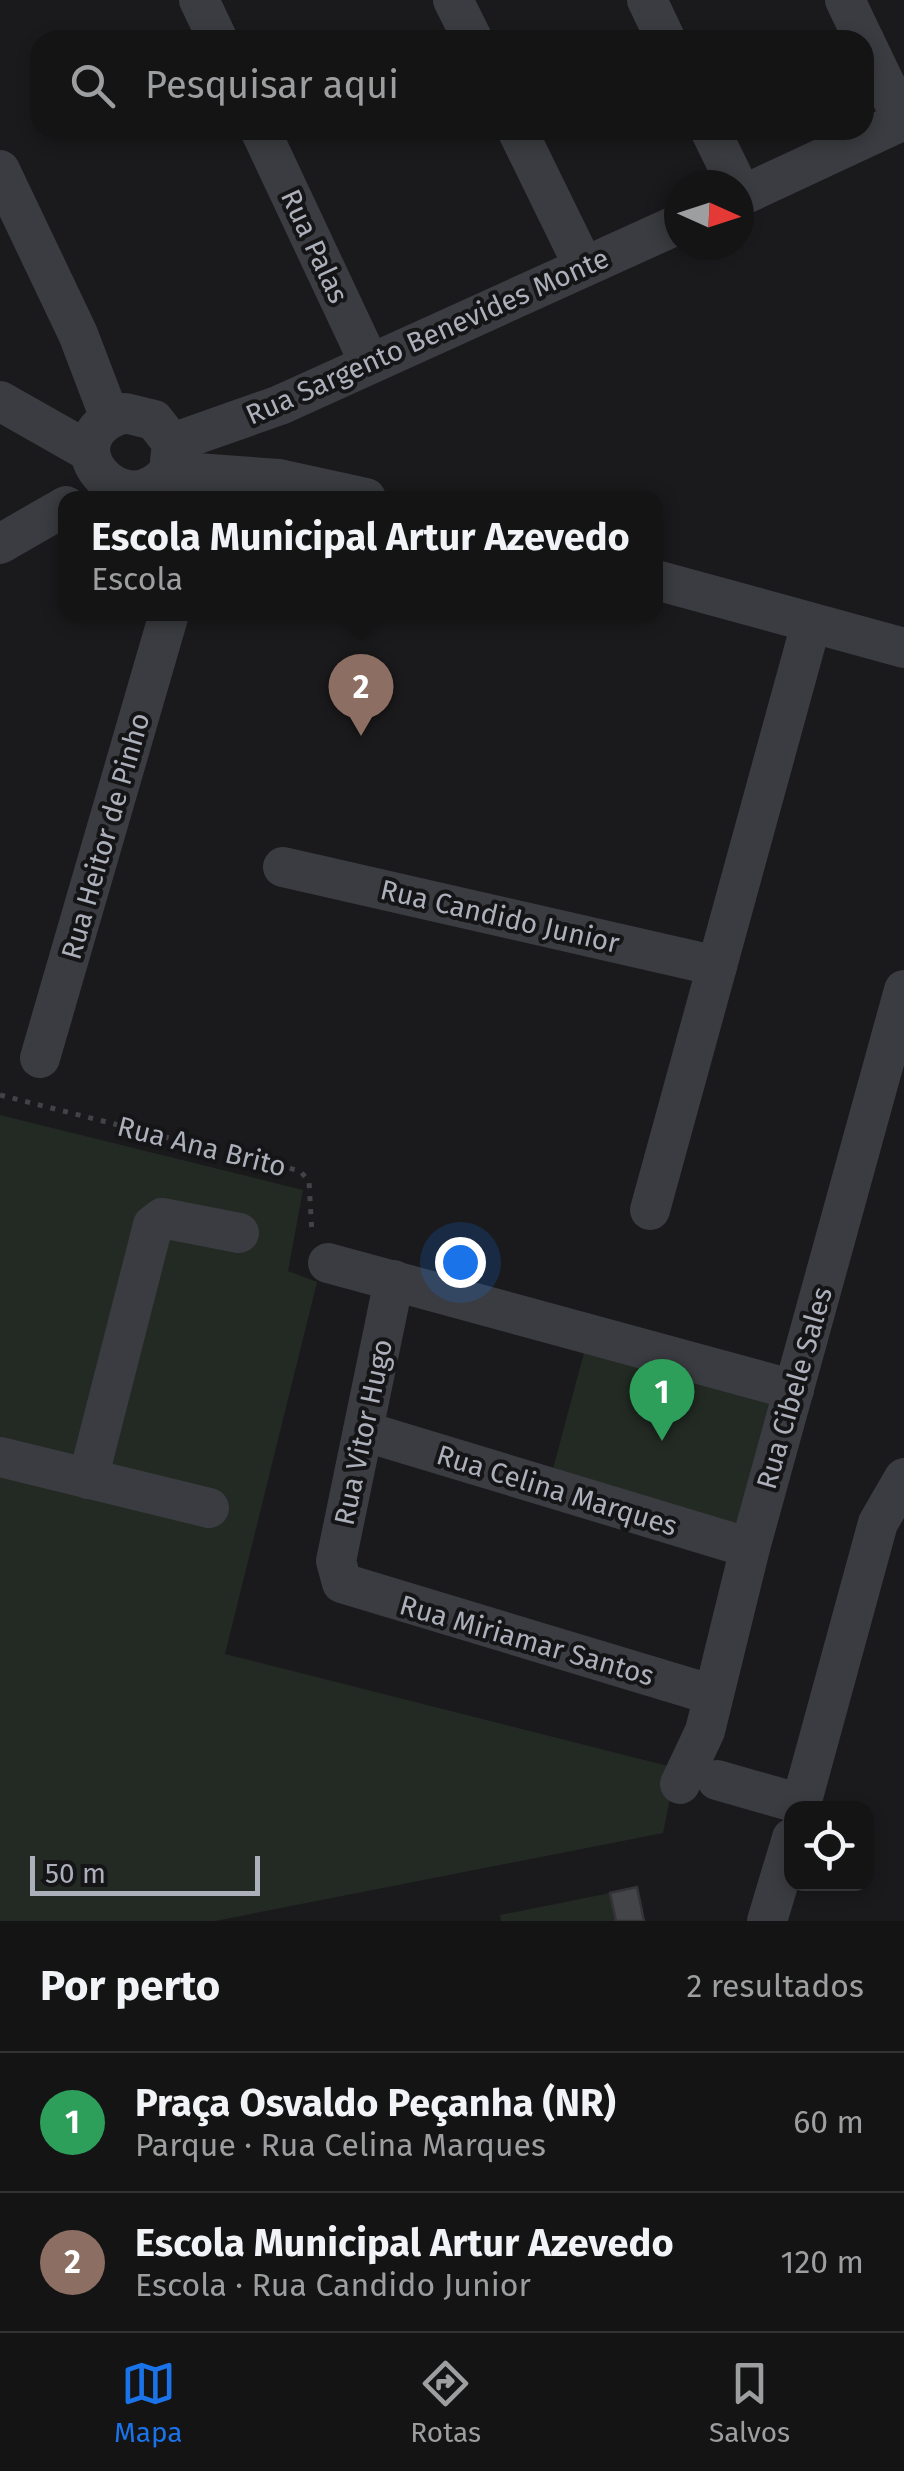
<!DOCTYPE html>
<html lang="pt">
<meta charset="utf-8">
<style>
:root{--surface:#141415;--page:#1d1d1e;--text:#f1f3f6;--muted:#9d9ea0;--line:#333334;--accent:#1a73e8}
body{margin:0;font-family:"Fira Sans",sans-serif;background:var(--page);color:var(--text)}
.controls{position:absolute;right:30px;bottom:30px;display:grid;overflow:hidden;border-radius:20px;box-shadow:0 5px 15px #0003}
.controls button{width:90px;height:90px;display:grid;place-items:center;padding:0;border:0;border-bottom:2px solid var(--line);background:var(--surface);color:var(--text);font:50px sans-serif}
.compass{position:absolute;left:664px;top:170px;width:90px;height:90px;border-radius:50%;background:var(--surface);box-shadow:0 5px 15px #0003;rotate:93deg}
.scale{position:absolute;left:30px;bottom:25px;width:230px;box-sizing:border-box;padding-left:10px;border:5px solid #acb0bb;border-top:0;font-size:28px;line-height:35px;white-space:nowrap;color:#acb0bb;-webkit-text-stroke:8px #151517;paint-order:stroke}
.you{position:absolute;left:460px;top:1262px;width:35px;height:35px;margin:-25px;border:8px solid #fff;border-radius:50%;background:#1a73e8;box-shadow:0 0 0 15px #1a73e833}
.badge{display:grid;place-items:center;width:65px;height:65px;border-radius:50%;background:var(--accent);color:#fff;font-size:32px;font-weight:700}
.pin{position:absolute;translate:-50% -82px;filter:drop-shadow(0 2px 5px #0008)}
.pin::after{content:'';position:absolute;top:52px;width:35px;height:30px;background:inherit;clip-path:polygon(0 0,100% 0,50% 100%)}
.popup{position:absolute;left:58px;top:491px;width:605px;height:130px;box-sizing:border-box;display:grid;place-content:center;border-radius:20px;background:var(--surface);filter:drop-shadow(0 2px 8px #0005);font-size:32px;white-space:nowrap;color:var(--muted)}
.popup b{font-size:38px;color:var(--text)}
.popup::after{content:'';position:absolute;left:50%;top:100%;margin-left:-20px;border:20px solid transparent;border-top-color:var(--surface)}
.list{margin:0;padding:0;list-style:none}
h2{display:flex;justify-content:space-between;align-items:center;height:130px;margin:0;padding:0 40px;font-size:42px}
h2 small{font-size:32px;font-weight:400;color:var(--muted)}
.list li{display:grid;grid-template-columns:65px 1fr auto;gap:30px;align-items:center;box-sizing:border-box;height:140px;padding:0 40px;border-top:2px solid var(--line)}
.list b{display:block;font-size:38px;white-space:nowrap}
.list p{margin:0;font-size:32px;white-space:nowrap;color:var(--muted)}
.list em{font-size:32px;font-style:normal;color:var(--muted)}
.icon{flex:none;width:55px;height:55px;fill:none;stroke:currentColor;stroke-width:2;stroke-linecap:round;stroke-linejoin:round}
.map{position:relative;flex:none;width:904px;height:1921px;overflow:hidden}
.search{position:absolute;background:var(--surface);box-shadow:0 5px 15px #0003;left:30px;right:30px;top:30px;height:110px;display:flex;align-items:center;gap:25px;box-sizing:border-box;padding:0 35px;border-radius:30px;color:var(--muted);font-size:38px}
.sheet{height:410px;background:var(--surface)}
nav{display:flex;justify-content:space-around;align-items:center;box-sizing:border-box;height:140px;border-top:2px solid var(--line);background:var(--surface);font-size:28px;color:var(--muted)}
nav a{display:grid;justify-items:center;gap:5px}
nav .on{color:var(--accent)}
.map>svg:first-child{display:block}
.green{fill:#222a23}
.building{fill:#444549;stroke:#343438;stroke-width:2.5}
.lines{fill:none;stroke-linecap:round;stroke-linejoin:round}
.path{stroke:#414348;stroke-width:5;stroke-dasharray:5 8;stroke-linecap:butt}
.minor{stroke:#3b3c41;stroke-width:40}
.labels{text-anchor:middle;stroke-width:8;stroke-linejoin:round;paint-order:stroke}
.street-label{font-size:28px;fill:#acb0bb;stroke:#151517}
</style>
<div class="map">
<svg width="904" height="1921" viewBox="0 0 904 1921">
<rect width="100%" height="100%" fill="#1a1a1c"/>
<g class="green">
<polygon points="0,1115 303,1190 288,1271 317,1282 225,1654 676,1768 663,1833 215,1921 0,1921"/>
<polygon points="585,1349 775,1402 739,1532 550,1480"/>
<polygon points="610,1893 616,1921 501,1921 500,1915"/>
</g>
<polygon class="building" points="637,1887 644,1921 616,1921 610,1893"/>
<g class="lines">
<polyline class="path" points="0,1095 300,1171 309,1181 312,1234"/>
<g class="minor">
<polyline points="199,0 218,40"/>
<polyline points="453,0 473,40"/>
<polyline points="647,0 666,40"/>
<polyline points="845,0 864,40"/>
<polyline points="864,40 903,121"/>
<polyline points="260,130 369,362"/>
<polyline points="517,130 584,267"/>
<polyline points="710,130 737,185"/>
<polyline points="0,170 78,334 110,418"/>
<polyline points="739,197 904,120"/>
<polyline points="0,401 90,452"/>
<path d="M125,413L154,420L172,443L169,471C124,530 44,438 125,413Z"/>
<polyline points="172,443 280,405 679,224"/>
<polyline points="169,471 279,479 366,498"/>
<polyline points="0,544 66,506"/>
<polyline points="656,580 904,648"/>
<polyline points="283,867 717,966"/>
<polyline points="40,1058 169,614"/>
<polyline points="650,1210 811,624"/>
<polyline points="328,1263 794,1390"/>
<polyline points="394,1280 336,1561 342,1583 713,1695"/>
<polyline points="363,1431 750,1548"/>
<polyline points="0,1457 209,1508"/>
<polyline points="88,1479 153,1225 162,1218 239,1233"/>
<polyline points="717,1780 801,1804"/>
<polyline points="680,1784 705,1731 750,1548 904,990"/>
<polyline points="800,1808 878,1523 904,1478"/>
<polyline points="767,1921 792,1838"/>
</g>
</g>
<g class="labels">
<g class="street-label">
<text transform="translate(315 246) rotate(65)" y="10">Rua Palas</text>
<text transform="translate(427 336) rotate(-24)" y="10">Rua Sargento Benevides Monte</text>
<text transform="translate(105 836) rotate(-74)" y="10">Rua Heitor de Pinho</text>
<text transform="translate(500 916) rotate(13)" y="10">Rua Candido Junior</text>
<text transform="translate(202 1146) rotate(14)" y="10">Rua Ana Brito</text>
<text transform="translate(794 1388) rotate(-74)" y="10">Rua Cibele Sales</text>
<text transform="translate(363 1432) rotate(-78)" y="10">Rua Vitor Hugo</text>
<text transform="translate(557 1490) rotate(17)" y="10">Rua Celina Marques</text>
<text transform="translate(527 1640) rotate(16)" y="10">Rua Miriamar Santos</text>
</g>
</g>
</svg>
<div class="controls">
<button><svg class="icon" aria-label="locate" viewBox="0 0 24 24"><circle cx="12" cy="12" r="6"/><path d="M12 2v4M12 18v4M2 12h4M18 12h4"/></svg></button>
</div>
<svg class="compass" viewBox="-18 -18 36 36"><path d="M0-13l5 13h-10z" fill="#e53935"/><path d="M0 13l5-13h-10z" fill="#9d9ea0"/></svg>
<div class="scale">50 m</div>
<div class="you"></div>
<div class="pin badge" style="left:662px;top:1441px;background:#2e9e5b">1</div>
<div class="pin badge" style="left:361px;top:736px;background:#8d6e63">2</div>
<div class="popup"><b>Escola Municipal Artur Azevedo</b>Escola</div>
<div class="search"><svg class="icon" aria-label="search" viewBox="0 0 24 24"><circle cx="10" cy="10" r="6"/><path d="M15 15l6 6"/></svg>Pesquisar aqui</div>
</div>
<section class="sheet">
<h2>Por perto<small>2 resultados</small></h2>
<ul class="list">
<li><span class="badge" style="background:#2e9e5b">1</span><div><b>Praça Osvaldo Peçanha (NR)</b><p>Parque · Rua Celina Marques</p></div><em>60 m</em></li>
<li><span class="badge" style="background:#8d6e63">2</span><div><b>Escola Municipal Artur Azevedo</b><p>Escola · Rua Candido Junior</p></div><em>120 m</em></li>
</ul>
</section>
<nav>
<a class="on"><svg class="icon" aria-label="map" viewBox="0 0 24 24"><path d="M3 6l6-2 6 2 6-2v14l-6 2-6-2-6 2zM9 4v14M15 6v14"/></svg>Mapa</a>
<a><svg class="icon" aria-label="directions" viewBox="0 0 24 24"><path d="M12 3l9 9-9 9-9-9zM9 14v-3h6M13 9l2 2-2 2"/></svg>Rotas</a>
<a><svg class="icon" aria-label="saved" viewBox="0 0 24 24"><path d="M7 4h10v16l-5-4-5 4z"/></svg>Salvos</a>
</nav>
